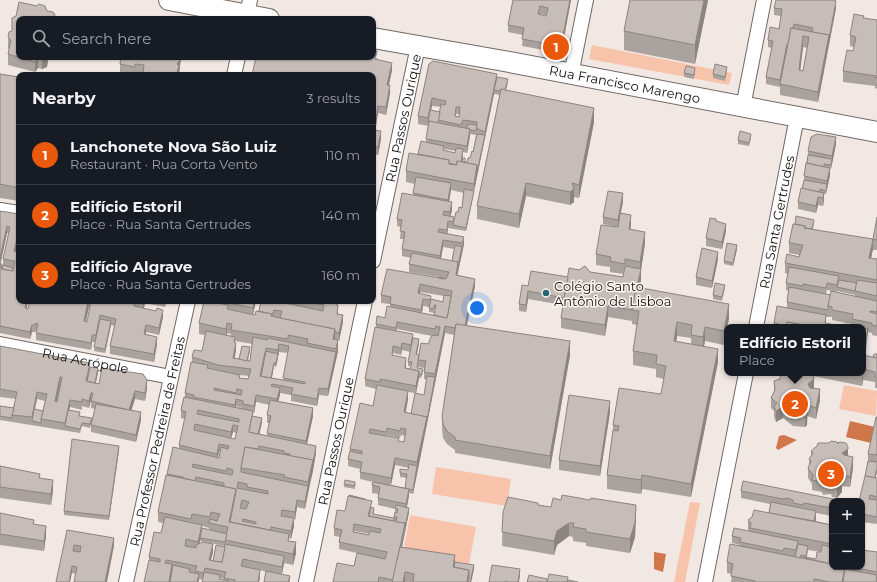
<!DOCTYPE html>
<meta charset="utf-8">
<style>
:root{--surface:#171b24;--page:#20242c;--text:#f1f3f6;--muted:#9ea1a6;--line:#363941;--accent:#ea580c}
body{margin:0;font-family:Montserrat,sans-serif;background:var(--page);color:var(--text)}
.controls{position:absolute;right:12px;bottom:12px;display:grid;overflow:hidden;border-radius:8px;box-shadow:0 1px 3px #0004}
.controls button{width:36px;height:36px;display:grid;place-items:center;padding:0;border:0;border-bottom:1px solid var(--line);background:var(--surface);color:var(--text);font:20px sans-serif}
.you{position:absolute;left:477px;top:308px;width:14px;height:14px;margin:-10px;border:3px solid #fff;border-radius:50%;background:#1a73e8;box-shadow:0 0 0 6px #1a73e833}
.badge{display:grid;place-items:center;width:26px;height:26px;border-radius:50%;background:var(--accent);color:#fff;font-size:13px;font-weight:700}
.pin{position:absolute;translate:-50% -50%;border:2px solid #fff;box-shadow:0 1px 4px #0006}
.popup{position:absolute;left:724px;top:324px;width:142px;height:52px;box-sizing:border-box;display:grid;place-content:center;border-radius:8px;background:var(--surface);filter:drop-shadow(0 1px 3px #0005);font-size:13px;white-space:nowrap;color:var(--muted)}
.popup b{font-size:15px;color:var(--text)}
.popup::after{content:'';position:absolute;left:50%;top:100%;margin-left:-8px;border:8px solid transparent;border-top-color:var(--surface)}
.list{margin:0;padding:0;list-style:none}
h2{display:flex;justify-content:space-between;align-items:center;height:52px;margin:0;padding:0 16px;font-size:17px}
h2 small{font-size:13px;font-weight:400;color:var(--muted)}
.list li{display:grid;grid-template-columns:26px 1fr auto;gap:12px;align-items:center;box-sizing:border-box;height:60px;padding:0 16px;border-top:1px solid var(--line)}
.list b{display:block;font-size:15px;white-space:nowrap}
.list p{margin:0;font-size:13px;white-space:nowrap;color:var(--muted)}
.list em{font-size:13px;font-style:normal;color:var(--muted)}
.icon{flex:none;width:22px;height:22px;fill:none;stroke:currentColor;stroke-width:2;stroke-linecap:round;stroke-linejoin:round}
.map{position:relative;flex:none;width:877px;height:582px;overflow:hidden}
.search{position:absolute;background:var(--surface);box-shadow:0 1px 3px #0004;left:16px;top:16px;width:360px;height:44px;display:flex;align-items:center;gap:10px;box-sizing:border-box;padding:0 14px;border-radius:8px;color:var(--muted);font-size:15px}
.panel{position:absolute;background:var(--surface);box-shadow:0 1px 3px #0004;left:16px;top:72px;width:360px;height:232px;border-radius:8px}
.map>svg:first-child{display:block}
.green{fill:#f8c3ab}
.water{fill:#cf764a}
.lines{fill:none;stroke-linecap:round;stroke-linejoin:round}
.street-casing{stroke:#716865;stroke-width:16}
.secondary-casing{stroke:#716865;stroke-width:22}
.street{stroke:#fff;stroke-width:14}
.secondary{stroke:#fff;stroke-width:20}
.wall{fill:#aaa29e;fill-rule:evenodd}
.shaded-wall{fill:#8b8481}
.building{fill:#c6bcb8;stroke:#8b8481;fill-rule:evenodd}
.poi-dot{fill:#1f6874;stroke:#fff5f1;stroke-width:1.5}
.labels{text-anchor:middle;stroke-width:3;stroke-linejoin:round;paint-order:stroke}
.street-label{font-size:13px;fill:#13100e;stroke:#fff5f1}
.poi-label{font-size:13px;fill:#13100e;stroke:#fff5f1;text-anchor:start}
</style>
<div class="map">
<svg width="877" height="582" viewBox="0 0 877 582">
<rect width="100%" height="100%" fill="#f2e8e3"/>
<g class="green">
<polygon points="592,45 732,73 729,85 589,59"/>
<polygon points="844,385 877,391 876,416 839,409"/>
<polygon points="436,467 511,479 507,506 432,494"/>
<polygon points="690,502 700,503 685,582 674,582"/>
<polygon points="410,515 476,527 469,564 403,553"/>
</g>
<g class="water">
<polygon points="850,421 875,427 871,443 846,437"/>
<polygon points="784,435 797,440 778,450 776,448 779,436"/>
<polygon points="654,552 666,554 663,572 654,569"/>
</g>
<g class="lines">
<defs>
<g id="street">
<polyline points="246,19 250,0"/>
<polyline points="234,75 238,57"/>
<polyline points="571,75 586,0"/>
<polyline points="743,107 764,0"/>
<polyline points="0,210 19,213"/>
<path id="s1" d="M373,261L418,46"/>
<path id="s2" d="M756,327L797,117"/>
<path id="s3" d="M0,344L171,377"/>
<path id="s4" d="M126,582L188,301"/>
<path id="s5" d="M306,582L365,301"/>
<polyline points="705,582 746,373"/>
</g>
<g id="secondary">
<polyline points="169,0 269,19"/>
<path id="s6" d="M373,38L504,61L877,132"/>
</g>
</defs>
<use href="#street" class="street-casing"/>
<use href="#secondary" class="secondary-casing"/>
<use href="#street" class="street"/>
<use href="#secondary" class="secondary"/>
</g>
<g class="wall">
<path d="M513,0H571L562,48L555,52L522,46L523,35L508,32V25ZM540,14L546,15V16L540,15Z"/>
<polygon points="630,0 708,0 695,64 624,50 624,31"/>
<polygon points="19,2 37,6 39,4 45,6 47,11 53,12 55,15 55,19 19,19 19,57 48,57 47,67 42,69 38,68 35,72 8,65 8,54 9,49 8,48 8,37 9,32 12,31 12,18 16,16"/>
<path d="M774,8H836L818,102L780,95V87L766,84V77L772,48L768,47V40L779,29L781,16L774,15ZM803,47L808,48L803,71H800Z"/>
<polygon points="864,18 877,20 877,89 875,88 875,86 843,82 843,71 853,51 854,47 850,46 850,35"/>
<polygon points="56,57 68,57 67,59"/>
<polygon points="121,57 181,57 179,75 120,75 120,64"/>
<polygon points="377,58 377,60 392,70 389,85 390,93 386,115 378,113 375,131 381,139 378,155 373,154 373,75 252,75"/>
<path d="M429,64L497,77L508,83L506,91L594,122L579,198L574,197V202L570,205L526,196L519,228L477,219V206L500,95L494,94L466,231L448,228L447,234L464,244L457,276L475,286L467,326L570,355L550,469L455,453V450L447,444L443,438L442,429V416L454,335L445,333L413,494L409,493L407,507L409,512L402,547L455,562L474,569L471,582H333L354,566L357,553L339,549V542L340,537L334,536V528L345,511L365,499L374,512V514L394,521L396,522V521L394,520V517L397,513L395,512V509L378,505V494L372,493V485L373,482L360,479V469L348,466V459L350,449L373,406L376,389L365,386V379L376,327V324L385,318L390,307V304L381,303V295L439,278V277L409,272V264L411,258L402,256V249L404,239H400L401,227L397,226V219L413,195L415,184L406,182V171L426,142L429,126L418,124V116ZM432,106L441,107L440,112L431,110ZM456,114H459V117L456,116ZM470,134L476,135L473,152L470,158L467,162H465L463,158V152L467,153ZM444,149L456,151L455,153L444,151ZM451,190L464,193L462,208L458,212L454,221L450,216L452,210L449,202ZM443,247L454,249L452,261L441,259ZM420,292L444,296L443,302L431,299L420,294ZM423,306L429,307V312L434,313V309H435L434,315L422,313ZM397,329L432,336L428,344L419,355L417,354L419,343L413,338L397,331ZM402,350L410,352L408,362V366H411L410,369L406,368V365L393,355V353L401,355ZM418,367L424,368V379L427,380L424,395L416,393L419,378H421L423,373L417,368ZM408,392L415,393L411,414L406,412L408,399ZM387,435L400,438L401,435L405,436L404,442L399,441L387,436ZM395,465L409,468L408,470L400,473V477L407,478L405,488L391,485ZM354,531L370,534L369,535L354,532Z"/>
<polygon points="727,70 725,81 713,78 713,74"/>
<polygon points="695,71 694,79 684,77 684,73"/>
<polygon points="0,74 19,77 19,201 0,198"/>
<polygon points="751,138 749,146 738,144 738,140"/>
<polygon points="836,144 831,169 830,168 830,175 826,194 824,194 824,200 823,206 818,205 816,213 798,209 798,202 804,180 804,176 808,155 808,151"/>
<path d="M623,201L621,213L631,225L630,230L645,243L641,270V280L639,288L729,318L724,345L705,341L704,346L718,362L691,497L642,489L641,494L607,489V475L613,435V425L661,394L664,379L656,377V369L633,365V351L637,325L632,324V321L608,317L605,336L561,328V318L563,305L528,299L526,312L519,311V304L528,286L590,272L623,277V274L610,272V267L596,265V254L618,227L603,224V217ZM677,336L691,338V344L676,342Z"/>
<path d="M0,211L19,214V238L16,252H17L19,242V288L18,291L19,301H28L27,308L28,309L30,301H167L165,307L145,303L144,308L163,317L159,335L146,332V334L157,344L154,362L110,354V346L115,326L111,325L105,353L94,351L95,342H92L91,350L36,340V330L35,332H32L30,339L0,333ZM7,233H9L3,259V265L2,267L0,264ZM89,307H90L87,322L86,321Z"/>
<polygon points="877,217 877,250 873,250 873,239"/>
<path d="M795,224H814L813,229L873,249L871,258L877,259V253V336L872,335V333L868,332L865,356L873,357L877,354V388H875V382L863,380L862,386L813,376L814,388L820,400L816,419L807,416V425L805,427L793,426L783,418L776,422L774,417V411L771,408V398L774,391V381L789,376L793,373H863V327H774V323L787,308V302L789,291L786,290V283L788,274L785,273V263L799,257V255L789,253V243ZM827,290L837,292V291L855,295V296L826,294ZM826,317H832V320L852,324V326L844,327L826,323Z"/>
<polygon points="726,231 722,249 706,246 706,238"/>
<polygon points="737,249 733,266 724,264 724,261"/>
<polygon points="718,259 712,288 696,285 696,277"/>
<polygon points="725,288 722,301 713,299 713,295"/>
<path d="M204,301H256L253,315H255L256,311H259L261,301H348L347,303L338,301L337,305H338V314L343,315V322L339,341L338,340V351L328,396L319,395L317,406L291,401V395L280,393L278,401L313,408V416L307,444L316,446V453L305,509L297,507L295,520L294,519V526L291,539L289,538V541L296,542V553L293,565L284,563L282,574L290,576V582H264L266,571L268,572L243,566L260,570V577L259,582H202L203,580L199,579L198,582H144L149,560V557L154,532L161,533L163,523L158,522V512L166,475H167L173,447L179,449V445L185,419L181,418V410L184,397H185V393L191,362H192V357L194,350L202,351L205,335L199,334V323ZM227,333L231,334V336L227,335ZM235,341L252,344L250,361H248L250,351V347L242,346L239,359L235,358L236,350V343L235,342ZM279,352L288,353L283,380L272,378L274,366L276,367ZM240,375L249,376L248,379L240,378ZM256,402L270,405L267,415V423H269L267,436L259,434L262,422V418L253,416V413H254ZM236,406L243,408L236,407ZM233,432L236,433L235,439L231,438ZM219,451L220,452L219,458H218ZM202,526L209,528V530L202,528ZM200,541L225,546V547L216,545L213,561L211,560L213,552V544L203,542L200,543ZM220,578L224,579V580L220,579Z"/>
<path d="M0,346L90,367L98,372L96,383L147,388L145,401L135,399L131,411L141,420L136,442L91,432V425L95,409L91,408V400L89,408L82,406V410L70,407L69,410L92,422L90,428L82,426L80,433L0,420V406L14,408L16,399L0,397ZM60,384L57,402H56ZM37,399L45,401L43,411L35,409Z"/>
<polygon points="610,412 600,476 559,470 559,460"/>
<polygon points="877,417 877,475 876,475 876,478 877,478 877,524 862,522 862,501 865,476 868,461 868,454"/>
<polygon points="838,444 848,456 853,468 850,487 842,486 842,492 837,498 832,497 831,494 823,495 822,492 812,490 812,484 808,478 808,468 809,465 809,459 811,456 811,451"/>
<polygon points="119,450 109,520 64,515 64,511"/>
<polygon points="0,466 40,478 53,490 51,505 0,498"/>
<polygon points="344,484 355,486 355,489 344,487"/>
<path d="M741,491L833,501L832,516L816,513V521L832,525V567H847V570H850V567L877,552V582H731L732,574L727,573V562L740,546V545L732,543V536L749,531L748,530V520L769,513L770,504L741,498ZM808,550L821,552L816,559L807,557Z"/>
<polygon points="538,505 636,519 635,537 630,553 586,546 586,543 573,541 573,537 569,536 557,545 554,555 502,546 503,512"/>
<polygon points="0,513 34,524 46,536 44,551 0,545"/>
<polygon points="67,530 114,546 75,574 72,573"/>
</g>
<g class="shaded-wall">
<polygon points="570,0 571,0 562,48 555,52 555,45"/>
<polygon points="704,0 708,0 695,64 695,45"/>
<polygon points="836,1 836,8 818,102 818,92"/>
<polygon points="803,36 803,47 799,81 799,70"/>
<polygon points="787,44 787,52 780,87 780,80"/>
<polygon points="38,57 38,68 35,72 35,62"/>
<polygon points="44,57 48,57 48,61 47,67 42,69 42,58"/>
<polygon points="180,57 181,57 179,75 176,75 177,64"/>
<polygon points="392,63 392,70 387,92 387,85"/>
<polygon points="497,74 497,81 494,90 494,94 477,176 477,172 485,135 485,132"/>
<polygon points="390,85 390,93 386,115 386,107"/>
<polygon points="432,98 432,106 428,122 428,118"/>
<polygon points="378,106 378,113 375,132 375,125"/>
<polygon points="594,108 594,122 579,198 579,185"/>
<polygon points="470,129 470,136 467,153 467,146"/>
<polygon points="381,131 381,139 378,155 378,147"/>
<polygon points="836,137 836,144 831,169 832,156"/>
<polygon points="374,165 374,173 373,177 373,170"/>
<polygon points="477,165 477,176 466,231 466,228 474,191 474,184"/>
<polygon points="830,168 830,175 826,194 827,181"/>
<polygon points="451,183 451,190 448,207 448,200"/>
<polygon points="526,183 526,196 519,228 519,214"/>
<polygon points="574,189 574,202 570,205 570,192"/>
<polygon points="623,193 623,201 618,227 618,220"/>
<polygon points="824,193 824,200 823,206 823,198"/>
<polygon points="818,197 818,205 816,213 816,206"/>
<polygon points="452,202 452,210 450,219 450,212"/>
<polygon points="631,215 631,225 629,240 629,229"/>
<polygon points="448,221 448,228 447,238 447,230"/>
<polygon points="726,224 726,231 722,249 722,242"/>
<polygon points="7,226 7,233 0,266 0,258"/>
<polygon points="19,231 19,238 14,259 14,251"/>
<polygon points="645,232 645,243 641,270 641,280 635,311 633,310 640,271 640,262"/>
<polygon points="464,237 464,244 456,282 456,275 462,247"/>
<polygon points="873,239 873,249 869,268 869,258"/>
<polygon points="443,240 443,247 440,263 440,256"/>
<polygon points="737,245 737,249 733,266 733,263"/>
<polygon points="718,252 718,259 712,288 712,281"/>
<polygon points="475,279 475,286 464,337 464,330"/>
<polygon points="19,281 19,288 17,298 17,290"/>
<polygon points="420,284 420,292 418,301 418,293"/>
<polygon points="528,291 528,299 526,312 526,305"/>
<polygon points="423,299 423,306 421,317 421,310"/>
<polygon points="27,301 28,301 25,315 25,308"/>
<polygon points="88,301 89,307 84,328 84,321"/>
<polygon points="143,301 145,301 145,303 143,311"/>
<polygon points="254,301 256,301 253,315 253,308"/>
<polygon points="729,304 729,318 724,345 724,331"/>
<polygon points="338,305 338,313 337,321 337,314"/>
<polygon points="608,306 608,317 605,336 605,325"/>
<polygon points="163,310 163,317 159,335 159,328"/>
<polygon points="343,315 343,322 339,341 339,333"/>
<polygon points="111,321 111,325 105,353 105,349"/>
<polygon points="677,322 677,336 674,355 674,341"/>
<polygon points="227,323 227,333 226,339 226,329"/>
<polygon points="32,325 32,332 30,339 30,332"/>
<polygon points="146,325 146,332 144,342 144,334"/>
<polygon points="445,326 445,333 413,494 413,490 417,466 417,462"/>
<polygon points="705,327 705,341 703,351 703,337"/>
<polygon points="335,329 335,340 333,350 333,339"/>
<polygon points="868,329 866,348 863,364 863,354"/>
<polygon points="92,335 92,342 91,350 91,343"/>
<polygon points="157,337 157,344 154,362 154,354"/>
<polygon points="419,339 419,343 416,358 416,354"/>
<polygon points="338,340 338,351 328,396 328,389 336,352"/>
<polygon points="570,341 570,355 550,469 550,456"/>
<polygon points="236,343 236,350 233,365 233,358"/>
<polygon points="402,343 402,350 401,355 401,348"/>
<polygon points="279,344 279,352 276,367 276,363"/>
<polygon points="718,349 718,362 691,497 691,484"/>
<polygon points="406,358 406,365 405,375 405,368"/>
<polygon points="274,363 274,366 270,385 270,381"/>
<polygon points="98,368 98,372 94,390 94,386"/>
<polygon points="419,371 419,378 416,393 416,386"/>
<polygon points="862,373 863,373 863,380 862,386"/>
<polygon points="60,377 60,384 55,409 55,401"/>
<polygon points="814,379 814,390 808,395 808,384"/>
<polygon points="147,380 147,388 145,401 145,393"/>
<polygon points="280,388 280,395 277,406 277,399"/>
<polygon points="319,388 319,395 317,406 317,399"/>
<polygon points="237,389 236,406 235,412 235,405"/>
<polygon points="820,389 820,400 816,419 816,408"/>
<polygon points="135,391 135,399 129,417 129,410"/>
<polygon points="408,391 408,399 404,419 404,412"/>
<polygon points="37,392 37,399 32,421 32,417"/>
<polygon points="91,393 91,400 89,408 89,401"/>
<polygon points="256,395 256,402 254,413 254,406"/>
<polygon points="70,400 70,407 66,427 65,426 65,423"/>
<polygon points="610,401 610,412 600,476 600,466"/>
<polygon points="808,405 807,425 805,427 805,417 803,407"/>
<polygon points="783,407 783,418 776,422 776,411"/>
<polygon points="313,408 313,416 306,448 306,441"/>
<polygon points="141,412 141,420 136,442 136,435"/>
<polygon points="262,418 262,422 258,441 258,437"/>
<polygon points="233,425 233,432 231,439 231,432"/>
<polygon points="219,444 219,451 217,461 217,454"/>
<polygon points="119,446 119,450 109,520 109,516"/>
<polygon points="316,446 316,453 313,471 313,464"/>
<polygon points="848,447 848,457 842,463 842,453"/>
<polygon points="853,457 853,468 850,487 850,477"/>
<polygon points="395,458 395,465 391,485 391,478"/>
<polygon points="313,460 313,471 308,493 308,482"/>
<polygon points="642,475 642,489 641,494 641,480"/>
<polygon points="841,475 841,483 842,482 842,492 837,498 837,487 838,477"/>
<polygon points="53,480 53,490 51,505 51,494"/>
<polygon points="308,486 308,493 305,509 305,502"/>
<polygon points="409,489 409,496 406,511 406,504"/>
<polygon points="297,500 297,507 295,520 295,512"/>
<polygon points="636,505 635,537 630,553 630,539"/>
<polygon points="409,508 409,512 395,582 394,580"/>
<polygon points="816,511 816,518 814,532 814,524"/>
<polygon points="294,518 294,526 291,539 291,531"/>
<polygon points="569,523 569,536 557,545 554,555 554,541 557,531"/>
<polygon points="202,525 202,532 200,538 200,541 198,549 198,542"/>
<polygon points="46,526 46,536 44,551 44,541"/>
<polygon points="114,538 114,546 107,582 105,582"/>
<polygon points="296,542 296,553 293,565 293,554"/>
<polygon points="213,544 213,552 209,567 209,560"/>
<polygon points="455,555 455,566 454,574 453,567"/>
<polygon points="284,556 284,563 282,574 282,567"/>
<polygon points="172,564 172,571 170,582 169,582"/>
<polygon points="474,565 474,569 471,582 470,582"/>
<polygon points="72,566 72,573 70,582 69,582"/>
<polygon points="520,569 520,576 519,582 518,582"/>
<polygon points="260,570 260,577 259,582 258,582"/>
<polygon points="469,570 469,582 467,582"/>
<polygon points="405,572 405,582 403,582"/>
<polygon points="199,574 199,581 198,582 197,582"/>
</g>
<g class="building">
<path d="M513,0H570L562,41L555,45L522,39L524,28L508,25ZM540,6L548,8L546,16L538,14Z"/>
<polygon points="630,0 704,0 695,45 624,31"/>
<polygon points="776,0 833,0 836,1 829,39 829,35 812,32 813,28 794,24 793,28 791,28 788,45 787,44 780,80 766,77 773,41 768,40 770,27 779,29 782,9 774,8"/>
<polygon points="19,2 37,6 39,4 45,6 47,11 53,12 55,15 53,19 19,19 19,57 44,57 42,58 38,57 35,62 8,54 11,40 8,37 9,32 12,31 12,18 16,16"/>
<polygon points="854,14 864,16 863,18 877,20 877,78 875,78 876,76 843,71 847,50 853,51 856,37 850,35"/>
<path d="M791,28L829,35L818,92L780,84ZM803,36L809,37L803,71L799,70Z"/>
<polygon points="373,50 377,51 375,59 392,63 387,85 390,85 386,107 378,106 375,125 373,124 373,75 276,75 271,74 271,75 252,75 256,57 373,57"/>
<polygon points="121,57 180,57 180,60 177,64 179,66 176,75 143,75 144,65 135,64 135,67 120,64"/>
<path d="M433,61L497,74L485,132L476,128L477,122L463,120L461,125L438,120L441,104L445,105L446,101L432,98L428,118L418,116L429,64ZM456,107H460L459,117L455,116Z"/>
<polygon points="715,64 727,67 725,77 713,74"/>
<polygon points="686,66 695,68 694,75 684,73"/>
<polygon points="0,74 19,77 19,188 0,184"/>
<polygon points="497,77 508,79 505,90 501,89 500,91 494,90"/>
<polygon points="501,89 594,108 579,185 572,183 574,189 570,192 526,183 519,214 477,206"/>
<polygon points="430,110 440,112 438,123 429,121 429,122 428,122"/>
<polygon points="429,121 470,129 467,146 426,139"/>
<polygon points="468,124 477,125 476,131 470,130 470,129 467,128"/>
<polygon points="373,130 381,131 378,147 373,147"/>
<polygon points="740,131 751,134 749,143 738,140"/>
<polygon points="477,134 485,135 477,172 477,165 462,162 463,158 465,158 465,162 467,162 468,158 470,158 472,151 473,152"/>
<polygon points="817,134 836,137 832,156 808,151 811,137"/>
<polygon points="421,141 444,146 443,150 455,153 456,148 463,149 461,162 457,161 457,165 449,163 449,160 418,154"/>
<polygon points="409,153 449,160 449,164 457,165 457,161 477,165 474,184 406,171"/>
<polygon points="808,155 832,159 831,165 824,164 824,167 807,163"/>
<polygon points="806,163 830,168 827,181 804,176"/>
<polygon points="416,177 451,183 448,200 413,193"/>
<polygon points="804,180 827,184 826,191 820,189 820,192 802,189"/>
<polygon points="801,188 824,193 823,198 818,197 816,206 798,202"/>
<polygon points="464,189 474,191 466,228 453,225 456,212 458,212 459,207 462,208"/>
<polygon points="608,191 623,193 618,220 603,217"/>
<polygon points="402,193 452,202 450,212 444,211 443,215 454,217 453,222 448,221 447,230 439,229 438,232 464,237 462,243 443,240 440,256 402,249 405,232 400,231 402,220 397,219"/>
<polygon points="0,211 19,214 19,231 14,251 17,252 19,242 19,281 17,290 19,291 19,301 27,301 25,308 28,309 30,301 88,301 84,321 87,322 91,301 96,301 103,303 103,301 143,301 143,304 129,301 129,303 134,304 134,306 156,311 157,308 163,310 159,328 146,325 144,334 157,337 154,354 110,346 116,319 100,315 96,335 92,335 91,343 36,333 38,324 36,323 35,325 32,325 30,332 0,326 0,264 2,264 1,269 13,271 15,261 3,259 10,227 7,226 0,258"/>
<polygon points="620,213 631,215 629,229 645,232 640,262 625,259 625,264 610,261 611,257 596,254 601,225 618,227"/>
<polygon points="796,216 814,220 812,229 805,228 805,226 795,224"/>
<polygon points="877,217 877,240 873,239"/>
<polygon points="710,218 716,219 716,221 726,224 722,242 706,238"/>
<polygon points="793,224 805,226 804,228 873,239 869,258 877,259 877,280 785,263 787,254 799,257 803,245 789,243"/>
<polygon points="727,243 737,245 733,263 724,261"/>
<polygon points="455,245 462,247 458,265 458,262 452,261"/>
<polygon points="702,248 718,252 712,281 696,277"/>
<polygon points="412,253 458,262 456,275 475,279 465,326 456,324 455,328 445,326 435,374 424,372 426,361 418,360 421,343 428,344 432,335 438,336 440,327 436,326 435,329 397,322 396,328 376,324 377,316 385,318 387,306 447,318 452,291 420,284 418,293 431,296 430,300 423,299 421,310 390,304 391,297 381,295 387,269 446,279 449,272 409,264"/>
<polygon points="3,265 13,268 13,271 2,269"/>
<polygon points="585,266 590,272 623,277 625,266 641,269 637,287 636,287 632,310 608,306 605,325 561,318 569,268 579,270"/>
<polygon points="789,267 839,276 837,285 827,283 826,288 803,284 803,286 786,283"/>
<polygon points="531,271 568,277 564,298 528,291 526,305 519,304 522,285 528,286"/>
<polygon points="439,277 444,278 444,279 439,278"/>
<polygon points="839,280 857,283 855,291 837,287"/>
<polygon points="857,280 877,283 877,296 855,291"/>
<polygon points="715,283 725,285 722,297 713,295"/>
<polygon points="636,287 729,304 724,331 705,327 703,337 691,335 692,325 677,322 674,341 718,349 691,484 642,475 641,480 607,475 613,430 618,431 619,426 613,425 619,388 661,394 666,366 656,364 657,355 633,351 639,311 632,310"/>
<polygon points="789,287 831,295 828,306 828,310 787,302"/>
<polygon points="831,291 877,301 877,312 870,311 870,312 877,314 877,326 872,325 872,323 852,319 853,314 832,310 832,307 828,306"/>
<polygon points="444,295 451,296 447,318 434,315 436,305 434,305 434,309 429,308 431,299 443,302"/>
<polygon points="204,301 207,301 228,305 227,309 255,315 256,311 272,314 271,316 335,329 333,339 338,340 336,349 307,343 308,339 288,335 288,339 231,330 232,324 227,323 226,329 199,323"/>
<polygon points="207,301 254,301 253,308 224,302 223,304"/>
<polygon points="261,301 286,301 285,303 323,311 324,305 302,301 337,301 336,305 338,305 337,314 343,315 339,333 335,332 335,329 280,318 282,311 274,310 272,316 272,314 259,311"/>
<polygon points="777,306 826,315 825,323 844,327 845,324 860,327 813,327 787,322 786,326 774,323"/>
<polygon points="100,319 111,321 105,349 94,347"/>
<polygon points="787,322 813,327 786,327"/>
<polygon points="456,324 570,341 550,456 455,440 455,437 447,431 443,424 442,416"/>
<polygon points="375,327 413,334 411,345 402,343 401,348 393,346 392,355 406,358 405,368 419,371 416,386 380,379 380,382 365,379"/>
<polygon points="863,328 868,329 866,337 863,336"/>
<path d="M206,331L235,337L234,342L236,343L233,358L250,361L253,337L267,340L268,338L336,352L328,389L319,388L317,399L291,394L293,388L272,384L271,386L280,388L277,399L256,395L254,406L243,404V401L236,399L235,405L193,397L194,395L185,393L191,362L208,365L207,368L240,375L239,378L248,379L251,369L218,365L192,357L194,350L202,351ZM279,344L289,346L283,378L305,382V384L260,376L266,348L278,350ZM214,388L236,393L237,389L242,390L241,395L214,390Z"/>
<polygon points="863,336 866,337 863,354"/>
<polygon points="413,338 419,339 416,354 419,355 417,368 423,369 421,375 419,374 419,371 410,369 412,362 408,362"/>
<path d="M0,346L90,363L86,381L99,384L102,368L143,374L147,380L145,393L135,391L129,410L91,401L93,393H91L89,401L82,399V402L70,400L65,423L41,419L47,394L37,392L32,417L12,415L17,392L0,389ZM60,377H62L57,402L55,401Z"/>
<polygon points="242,346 250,347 247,361 239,359"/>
<polygon points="266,351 278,354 276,363 274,363 271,378 261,376"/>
<polygon points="874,354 877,354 877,358 873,357"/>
<polygon points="863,355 877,358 877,378 875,377 875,372 863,369"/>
<polygon points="90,367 98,368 95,383 87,381"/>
<polygon points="781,373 787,373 789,376 793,373 806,373 813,375 814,379 808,384 810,388 820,389 816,408 808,405 803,407 807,415 805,417 793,415 783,407 776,411 774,406 777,403 771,398 775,390 774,381 780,379"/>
<polygon points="851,373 862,373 862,375"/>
<polygon points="427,376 435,377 427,420 427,417 411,414 415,393 424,395"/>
<path d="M377,385L408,391L404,412L427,417L417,462L395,458L391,478L360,472L362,462L348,459L350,451L362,454V451L350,449L360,403L373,406ZM387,428L400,431L401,428L406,429L404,442L398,441L399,438L369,433L370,429L386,432Z"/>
<polygon points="569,395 610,401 600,466 559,460"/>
<path d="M184,397L253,411L249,432L316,446L313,464V460L290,456V454L284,453V451L259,446L258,449L245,447L241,468V472L308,486L305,502L297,500L295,512L282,510L281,516L294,518L291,531L271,527L270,530L230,522L236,492V489L215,485V484L224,486V483L196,477L195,481L183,478V477L167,474L173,447L219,458L221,447L228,449L229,446L219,444L217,454L179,445L186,412L181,410ZM198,410L239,419V422L197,414ZM195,424L231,432L233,425L238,426L235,439L194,430ZM193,464L226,471L227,468L233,470L232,475L192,467ZM238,482L247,484V487L268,491V494L237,488ZM242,500L249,502L246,509L240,508ZM243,519L256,522V524L242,521Z"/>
<polygon points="270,400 313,408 306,441 267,433 271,416 267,415"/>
<polygon points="96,404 141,412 136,435 91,425"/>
<polygon points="0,406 14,408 12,415 12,418 0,416"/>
<polygon points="34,409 43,411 41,419 41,423 32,421"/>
<polygon points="68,410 80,412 79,416 92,418 90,424 82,423 80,429 65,426"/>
<polygon points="252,416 262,418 258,434 249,432"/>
<polygon points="876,417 877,417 877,455 868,454"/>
<polygon points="72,439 119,446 109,516 64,511"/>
<polygon points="831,441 837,442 838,444 839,442 846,443 848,447 848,449 842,453 844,455 853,457 850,477 841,475 838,477 842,482 837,487 832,486 831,484 823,484 822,482 812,480 813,475 808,468 811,461 809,459 813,453 811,451 817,446 818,443 829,443"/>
<polygon points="245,447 313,460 308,482 284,477 285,475 241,468"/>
<polygon points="868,461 877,462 877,471 876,471 875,478 865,476"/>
<polygon points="409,464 417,466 413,490 405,488 407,474 400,473 400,469 408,470"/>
<polygon points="0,466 40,474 39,478 53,480 51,494 0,487"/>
<polygon points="166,475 236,489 229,522 289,534 288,541 296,542 293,554 225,540 228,527 209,523 210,519 217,521 220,514 211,512 210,517 192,514 191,519 158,512"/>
<polygon points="865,476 877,478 877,497 870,495 869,499 877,500 877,517 862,514 862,501 859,501"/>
<polygon points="345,480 355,482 355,486 344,484"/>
<polygon points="743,481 833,499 833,501 832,501 832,508 804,503 803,505 793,503 793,500 787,498 783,499 741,491"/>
<polygon points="373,482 409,489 406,504 378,498 380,487 372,485"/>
<polygon points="349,495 365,499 364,499 349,496"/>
<polygon points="562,495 590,500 591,498 636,505 635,523 630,539 586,532 586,529 573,527 574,523 569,523 557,531 554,541 502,532 503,512 508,497 538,503 538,505 551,507 553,498 561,500"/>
<path d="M348,496L372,501L368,516L405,523L393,580L379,577L378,582H333L337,563L354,566L357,553L385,559L387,552L339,542L342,530L334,528L337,510L345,511ZM354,524L381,529L380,533L370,531L369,535L353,532Z"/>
<polygon points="771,502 816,511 814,521 769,513"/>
<polygon points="396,505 409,508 405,527 405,523 396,522 397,517 394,517 395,512 397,513 398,509 395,508"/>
<polygon points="371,507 374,508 373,514 394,518 394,521 369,516"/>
<polygon points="754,510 832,525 832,544 750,528 751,523 748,520 752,517"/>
<polygon points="0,513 34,520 33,524 46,526 44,541 0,534"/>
<polygon points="165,517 202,525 198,542 186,539 185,546 196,548 196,545 203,542 213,544 209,560 222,562 225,544 284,556 282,567 243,559 241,566 260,570 258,582 235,582 235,580 224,578 226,572 205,568 204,572 220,575 219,579 229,581 229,582 202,582 204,573 195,571 197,566 166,560 165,563 172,564 169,582 144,582 149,560 160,562 160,559 149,557 154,532 161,533"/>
<polygon points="202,528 227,534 225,542 200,538"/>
<polygon points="734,528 798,541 796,550 784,548 783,551 740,542 741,538 732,536"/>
<path d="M67,530L114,538L105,582H74L77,567L72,566L69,582H56ZM74,545L81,546L80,552L73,551Z"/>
<polygon points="730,544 832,564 832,567 845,567 842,582 830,582 814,579 814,582 755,582 755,581 731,576 733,564 727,562"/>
<polygon points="798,544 808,546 806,556 801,555 800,558 795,557"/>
<polygon points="216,545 225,547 222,562 213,561"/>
<polygon points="822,545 832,547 832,564 804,558 804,557 816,559 817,552 821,552"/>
<polygon points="400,547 455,555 453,567 469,570 467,582 413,582 414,574 405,572 403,582 392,582"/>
<polygon points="862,550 877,552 877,572 851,567 862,567"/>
<polygon points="455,562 474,565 470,582 468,582 469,577 469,570 454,567"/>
<polygon points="173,565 190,569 189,572 199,574 197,582 170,582"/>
<polygon points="492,565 520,569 518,582 509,582 505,581 505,582 489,582"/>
<polygon points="845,569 877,575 876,582 843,582"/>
<polygon points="266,571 290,576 288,582 264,582"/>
<polygon points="549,574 568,577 567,582 547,582"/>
<polygon points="529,575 547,579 547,582 527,582"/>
<polygon points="568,580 578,582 567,582"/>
</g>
<circle class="poi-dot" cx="546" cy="293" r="4"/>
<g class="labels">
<g class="street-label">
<text dy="5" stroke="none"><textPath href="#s6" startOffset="256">Rua Francisco Marengo</textPath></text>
<text dy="5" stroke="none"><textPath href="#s1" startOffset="146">Rua Passos Ourique</textPath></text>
<text dy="5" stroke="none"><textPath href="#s2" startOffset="107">Rua Santa Gertrudes</textPath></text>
<text dy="5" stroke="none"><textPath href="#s3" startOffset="87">Rua Acrópole</textPath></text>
<text dy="5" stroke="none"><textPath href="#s4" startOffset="144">Rua Professor Pedreira de Freitas</textPath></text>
<text dy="5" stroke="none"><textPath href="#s5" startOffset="144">Rua Passos Ourique</textPath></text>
</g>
<g class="poi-label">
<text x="554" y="291">Colégio Santo<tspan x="554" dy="15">Antônio de Lisboa</tspan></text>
</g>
</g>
</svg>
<div class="controls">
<button>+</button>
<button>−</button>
</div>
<div class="you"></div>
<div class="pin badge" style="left:556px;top:47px">1</div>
<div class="pin badge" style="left:795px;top:404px">2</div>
<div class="popup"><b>Edifício Estoril</b>Place</div>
<div class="pin badge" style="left:831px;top:474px">3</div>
<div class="search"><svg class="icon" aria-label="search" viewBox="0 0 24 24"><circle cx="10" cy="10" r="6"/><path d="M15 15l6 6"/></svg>Search here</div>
<section class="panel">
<h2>Nearby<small>3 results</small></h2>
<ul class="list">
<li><span class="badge">1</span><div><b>Lanchonete Nova São Luiz</b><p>Restaurant · Rua Corta Vento</p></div><em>110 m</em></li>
<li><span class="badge">2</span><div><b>Edifício Estoril</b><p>Place · Rua Santa Gertrudes</p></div><em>140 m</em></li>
<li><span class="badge">3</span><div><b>Edifício Algrave</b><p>Place · Rua Santa Gertrudes</p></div><em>160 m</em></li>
</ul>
</section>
</div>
